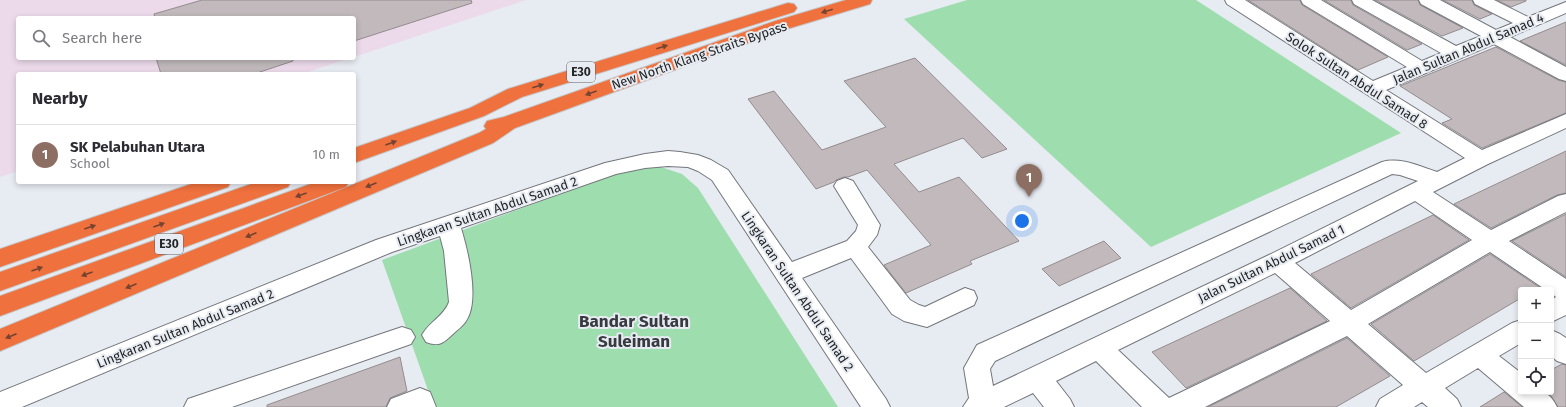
<!DOCTYPE html>
<meta charset="utf-8">
<style>
:root{--surface:#fff;--page:#f7f7f7;--text:#2b2b33;--muted:#7c7c81;--line:#e1e1e2;--accent:#0f766e}
body{margin:0;font-family:"Fira Sans",sans-serif;background:var(--page);color:var(--text)}
.controls{position:absolute;right:12px;bottom:12px;display:grid;overflow:hidden;border-radius:4px;box-shadow:0 2px 6px #0003}
.controls button{width:36px;height:36px;display:grid;place-items:center;padding:0;border:0;border-bottom:1px solid var(--line);background:var(--surface);color:var(--text);font:20px sans-serif}
.you{position:absolute;left:1022px;top:221px;width:14px;height:14px;margin:-10px;border:3px solid #fff;border-radius:50%;background:#1a73e8;box-shadow:0 0 0 6px #1a73e833}
.badge{display:grid;place-items:center;width:26px;height:26px;border-radius:50%;background:var(--accent);color:#fff;font-size:13px;font-weight:700}
.pin{position:absolute;translate:-50% -33px;filter:drop-shadow(0 1px 2px #0008)}
.pin::after{content:'';position:absolute;top:21px;width:14px;height:12px;background:inherit;clip-path:polygon(0 0,100% 0,50% 100%)}
.list{margin:0;padding:0;list-style:none}
h2{display:flex;justify-content:space-between;align-items:center;height:52px;margin:0;padding:0 16px;font-size:17px}
h2 small{font-size:13px;font-weight:400;color:var(--muted)}
.list li{display:grid;grid-template-columns:26px 1fr auto;gap:12px;align-items:center;box-sizing:border-box;height:60px;padding:0 16px;border-top:1px solid var(--line)}
.list b{display:block;font-size:15px;white-space:nowrap}
.list p{margin:0;font-size:13px;white-space:nowrap;color:var(--muted)}
.list em{font-size:13px;font-style:normal;color:var(--muted)}
.icon{flex:none;width:22px;height:22px;fill:none;stroke:currentColor;stroke-width:2;stroke-linecap:round;stroke-linejoin:round}
.map{position:relative;flex:none;width:1566px;height:407px;overflow:hidden}
.search{position:absolute;background:var(--surface);box-shadow:0 2px 6px #0003;left:16px;top:16px;width:340px;height:44px;display:flex;align-items:center;gap:10px;box-sizing:border-box;padding:0 14px;border-radius:4px;color:var(--muted);font-size:15px}
.panel{position:absolute;background:var(--surface);box-shadow:0 2px 6px #0003;left:16px;top:72px;width:340px;height:112px;border-radius:4px}
.map>svg:first-child{display:block}
.industrial{fill:#ecdaeb}
.green{fill:#9edeae}
.building{fill:#c1b9bb;stroke:#948c8e}
.lines{fill:none;stroke-linecap:round;stroke-linejoin:round}
.minor-casing{stroke:#73767c;stroke-width:2}
.highway-casing{stroke:#c6c6c7;stroke-width:2}
.minor{fill:#fff;fill-rule:evenodd}
.highway{fill:#ef713d;fill-rule:evenodd}
.oneway{fill:#754330}
.labels{text-anchor:middle;stroke-width:4;stroke-linejoin:round;paint-order:stroke}
.shield{fill:#e7ebf2;stroke:#5e6064;stroke-width:1}
.shield-label{font-size:12px;font-weight:bold;fill:#242527}
.street-label{font-size:13px;fill:#242527;stroke:#e7ebf2}
.district-label{font-size:17px;font-weight:bold;fill:#373a3f;stroke:#e7ebf2}
</style>
<div class="map">
<svg width="1566" height="407" viewBox="0 0 1566 407">
<rect width="100%" height="100%" fill="#e7ebf2"/>
<polygon class="industrial" points="0,0 526,0 354,57 354,18 18,18 18,58 350,58 302,74 18,74 18,171 0,177"/>
<g class="green">
<polygon points="967,0 1196,0 1401,133 1151,247 904,19"/>
<polygon points="658,166 682,174 698,188 838,407 434,407 382,260 625,170"/>
</g>
<g class="building">
<polygon points="202,0 471,0 472,3 354,41 354,18 155,18 154,14"/>
<polygon points="1248,0 1300,0 1302,5 1388,57 1358,70"/>
<polygon points="1324,0 1351,0 1353,5 1422,44 1407,50"/>
<polygon points="1375,0 1418,0 1420,5 1463,28 1442,36"/>
<polygon points="1443,0 1472,0 1474,5 1492,14 1480,19"/>
<polygon points="1497,0 1526,0 1526,1 1511,7"/>
<polygon points="1566,22 1566,65 1520,41"/>
<polygon points="1496,47 1558,80 1566,82 1566,113 1482,148 1442,123 1452,119 1400,86"/>
<polygon points="156,58 293,58 293,61 254,74 161,74"/>
<polygon points="915,58 1007,149 982,158 963,138 894,164 919,192 959,177 1019,241 970,261 972,264 906,293 884,265 931,245 867,170 848,177 844,177 836,180 834,182 816,189 748,99 774,91 822,150 886,127 844,81"/>
<polygon points="1566,151 1566,193 1557,195 1491,228 1454,204"/>
<polygon points="1566,214 1566,277 1512,241"/>
<polygon points="1433,215 1469,240 1351,308 1311,274"/>
<polygon points="1104,241 1121,258 1059,286 1042,269"/>
<polygon points="1490,254 1539,287 1534,290 1521,290 1521,298 1414,361 1371,324"/>
<polygon points="1290,288 1327,321 1186,388 1152,352"/>
<polygon points="1347,338 1390,376 1336,407 1208,407"/>
<polygon points="400,357 407,391 390,398 386,407 267,407 267,405"/>
<polygon points="1562,364 1566,365 1566,407 1558,407 1551,396 1546,392 1551,392 1551,370"/>
<polygon points="1504,392 1522,407 1480,407"/>
</g>
<g class="lines">
<defs>
<g id="minor">
<path d="M1225,0H1245L1373,81L1407,67L1303,4L1301,0H1321L1422,61L1441,53L1354,4L1352,0H1372L1456,46L1481,36L1421,4L1419,0H1440L1496,30L1513,23L1475,4L1473,0H1494L1528,17L1566,2V13L1510,37L1566,67V81L1559,79L1494,44L1386,90L1482,150L1566,114V128L1488,164L1433,192L1491,230L1558,196L1566,194V212L1509,241L1566,279V315L1551,322V300L1556,297L1551,293V290H1546L1490,252L1368,324L1426,373L1512,323L1521,320V343L1499,356L1521,373V392C1539,392 1548,388 1557,407H1524L1478,368L1445,388L1457,399L1461,407H1428L1422,402L1414,407H1376L1380,399L1403,385L1347,336L1205,407H1142L1096,361L1056,381L1070,399L1074,407H1044L1033,393L1004,407H963L969,398L964,368L977,345L1382,162C1400,157 1419,166 1437,172L1465,158L1227,4ZM1392,174L1400,175L1418,181L1269,255L993,386L990,369L995,361ZM1415,201L1472,240L1351,310L1295,263ZM1275,273L1330,321L1169,398L1118,350Z"/>
<path d="M668,151L680,152L698,155L711,160L728,170L792,262L847,241L856,231L858,225L834,186L837,181L845,178L853,181L880,225L877,235L868,247L910,300L919,305L925,307L965,288L974,291L977,298L974,305L927,327L904,321L892,314L851,258L802,278L886,399L890,407H861L712,180L698,171L688,167L668,166L645,168L616,174L461,228C468,251 480,301 466,321C463,326 457,330 453,334C443,343 440,347 426,342L422,335C429,322 444,316 449,302L444,251L440,236L392,252L22,407H0V392L376,240L605,163L645,154Z"/>
<polygon points="402,327 411,330 415,337 411,344 232,407 184,407 188,399"/>
<polygon points="1551,330 1560,334 1566,338 1566,364 1557,361 1551,356"/>
<polygon points="420,388 430,392 436,407 387,407 391,399"/>
</g>
<g id="highway">
<polygon points="846,0 872,0 870,4 787,29 515,128 493,143 0,351 0,329 479,133 486,129 484,126 487,121 504,117 775,21"/>
<polygon points="788,3 794,4 797,8 794,12 522,97 484,116 354,163 354,148 470,108 508,89"/>
<polygon points="197,182 231,182 228,187 0,267 0,249"/>
<polygon points="257,182 291,182 288,187 0,291 0,272"/>
<polygon points="316,182 349,182 346,187 0,316 0,296"/>
</g>
</defs>
<use href="#minor" class="minor-casing"/>
<use href="#highway" class="highway-casing"/>
<use href="#minor" class="minor"/>
<use href="#highway" class="highway"/>
</g>
<defs><path id="oneway-solid" d="M-6-.8H1V-3.2L6.5 0L1 3.2V.8H-6Z"/></defs>
<g class="oneway">
<use href="#oneway-solid" transform="translate(827 11) rotate(163)"/>
<use href="#oneway-solid" transform="translate(662 47) rotate(-17)"/>
<use href="#oneway-solid" transform="translate(538 86) rotate(-17)"/>
<use href="#oneway-solid" transform="translate(591 93) rotate(160)"/>
<use href="#oneway-solid" transform="translate(391 143) rotate(-20)"/>
<use href="#oneway-solid" transform="translate(371 185) rotate(157)"/>
<use href="#oneway-solid" transform="translate(301 195) rotate(160)"/>
<use href="#oneway-solid" transform="translate(159 225) rotate(-20)"/>
<use href="#oneway-solid" transform="translate(90 227) rotate(-19)"/>
<use href="#oneway-solid" transform="translate(251 235) rotate(157)"/>
<use href="#oneway-solid" transform="translate(37 269) rotate(-20)"/>
<use href="#oneway-solid" transform="translate(87 274) rotate(160)"/>
<use href="#oneway-solid" transform="translate(131 286) rotate(157)"/>
<use href="#oneway-solid" transform="translate(11 336) rotate(157)"/>
</g>
<g class="labels">
<g class="shield">
<rect x="567" y="62" width="28" height="20" rx="3"/>
<rect x="155" y="234" width="28" height="20" rx="3"/>
</g>
<g class="shield-label">
<text x="581" y="76">E30</text>
<text x="169" y="248">E30</text>
</g>
<g class="street-label">
<text transform="translate(1468 48) rotate(-23)" y="5">Jalan Sultan Abdul Samad 4</text>
<text transform="translate(699 55) rotate(-19)" y="5">New North Klang Straits Bypass</text>
<text transform="translate(1357 80) rotate(33)" y="5">Solok Sultan Abdul Samad 8</text>
<text transform="translate(487 211) rotate(-19)" y="5">Lingkaran Sultan Abdul Samad 2</text>
<text transform="translate(1271 263) rotate(-26)" y="5">Jalan Sultan Abdul Samad 1</text>
<text transform="translate(798 291) rotate(56)" y="5">Lingkaran Sultan Abdul Samad 2</text>
<text transform="translate(185 328) rotate(-22)" y="5">Lingkaran Sultan Abdul Samad 2</text>
</g>
<g class="district-label">
<text x="634" y="327">Bandar Sultan<tspan x="634" dy="20">Suleiman</tspan></text>
</g>
</g>
</svg>
<div class="controls">
<button>+</button>
<button>−</button>
<button><svg class="icon" aria-label="locate" viewBox="0 0 24 24"><circle cx="12" cy="12" r="6"/><path d="M12 2v4M12 18v4M2 12h4M18 12h4"/></svg></button>
</div>
<div class="you"></div>
<div class="pin badge" style="left:1029px;top:197px;background:#8d6e63">1</div>
<div class="search"><svg class="icon" aria-label="search" viewBox="0 0 24 24"><circle cx="10" cy="10" r="6"/><path d="M15 15l6 6"/></svg>Search here</div>
<section class="panel">
<h2>Nearby<small></small></h2>
<ul class="list">
<li><span class="badge" style="background:#8d6e63">1</span><div><b>SK Pelabuhan Utara</b><p>School</p></div><em>10 m</em></li>
</ul>
</section>
</div>
